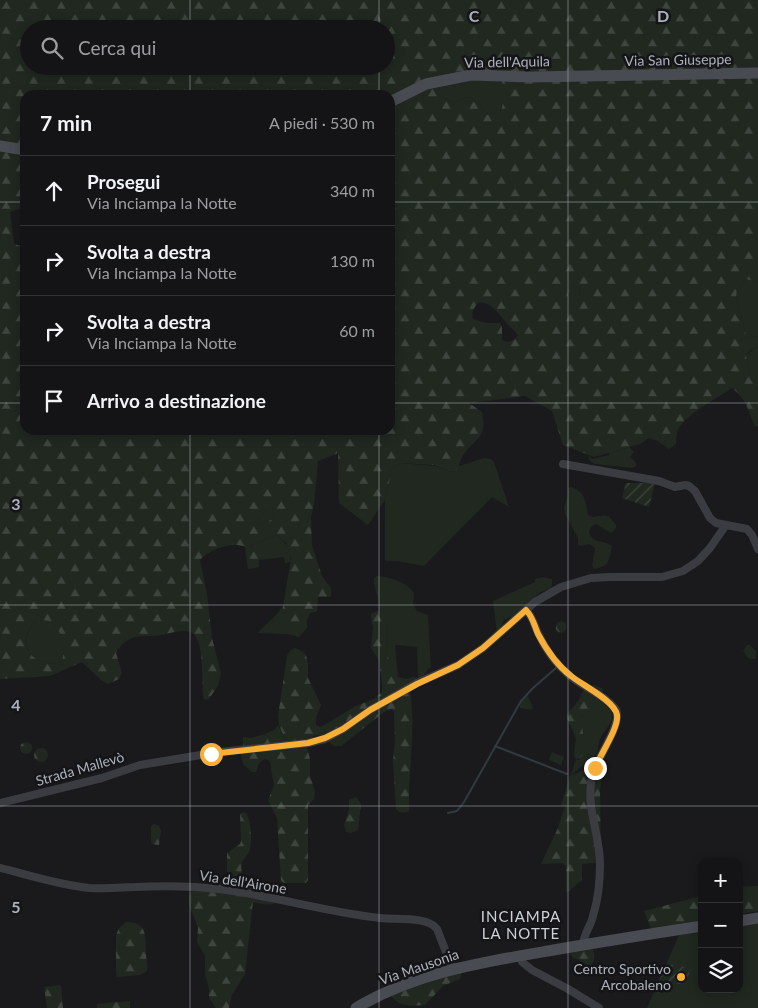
<!DOCTYPE html>
<html lang="it">
<meta charset="utf-8">
<style>
:root{--surface:#141416;--page:#1d1d1f;--text:#f1f3f6;--muted:#9d9ea1;--line:#333335}
body{margin:0;font-family:Lato,sans-serif;background:var(--page);color:var(--text)}
.controls{position:absolute;right:15px;bottom:15px;display:grid;overflow:hidden;border-radius:10px;box-shadow:0 2px 12px #0003}
.controls button{width:45px;height:45px;display:grid;place-items:center;padding:0;border:0;border-bottom:1px solid var(--line);background:var(--surface);color:var(--text);font:25px sans-serif}
.stop{position:absolute;width:15px;height:15px;margin:-11px;border:4px solid #f7af37;border-radius:50%;background:#fff}
.stop.end{background:#f7af37;border-color:#fff;box-shadow:0 1px 5px #0008}
.list{margin:0;padding:0;list-style:none}
h2{display:flex;justify-content:space-between;align-items:center;height:65px;margin:0;padding:0 20px;font-size:21px}
h2 small{font-size:16px;font-weight:400;color:var(--muted)}
.list li{display:grid;grid-template-columns:32px 1fr auto;gap:15px;align-items:center;box-sizing:border-box;height:70px;padding:0 20px;border-top:1px solid var(--line)}
.list b{display:block;font-size:19px;white-space:nowrap}
.list p{margin:0;font-size:16px;white-space:nowrap;color:var(--muted)}
.list em{font-size:16px;font-style:normal;color:var(--muted)}
.icon{flex:none;width:28px;height:28px;fill:none;stroke:currentColor;stroke-width:2;stroke-linecap:round;stroke-linejoin:round}
.map{position:relative;flex:none;width:758px;height:1008px;overflow:hidden}
.search{position:absolute;background:var(--surface);box-shadow:0 2px 12px #0003;left:20px;top:20px;width:375px;height:55px;display:flex;align-items:center;gap:12px;box-sizing:border-box;padding:0 18px;border-radius:28px;color:var(--muted);font-size:19px}
.panel{position:absolute;background:var(--surface);box-shadow:0 2px 12px #0003;left:20px;top:90px;width:375px;height:345px;border-radius:15px}
.map>svg:first-child{display:block}
.grass{fill:#202820}
.forest{fill:url(#forest-firs);fill-rule:evenodd}
.garden{fill:url(#garden-furrows)}
.lines{fill:none;stroke-linecap:round;stroke-linejoin:round}
.stream{stroke:#2f3a41;stroke-width:2}
.minor{stroke:#3b3c42;stroke-width:8}
.secondary{stroke:#494b52;stroke-width:11}
.route{stroke:#f7af37;stroke-width:6}
.grid{fill:none;stroke:#acb2bc;stroke-width:1;stroke-opacity:0.55}
.poi-dot{fill:#f7af37;stroke:#151518;stroke-width:2}
.labels{text-anchor:middle;stroke-width:5;stroke-linejoin:round;paint-order:stroke}
.street-label{font-size:14px;fill:#acb2bc;stroke:#151518}
.poi-label{font-size:14px;fill:#acb2bc;stroke:#151518;text-anchor:end}
.neighbourhood-label{font-size:15px;letter-spacing:1px;fill:#cdd1d8;stroke:#151518}
.grid-label{font-size:16px;text-anchor:middle;font-weight:bold;fill:#acb2bc;stroke:#151518;stroke-width:5;stroke-linejoin:round;paint-order:stroke}
</style>
<div class="map">
<svg width="758" height="1008" viewBox="0 0 758 1008">
<defs>
<pattern id="forest-firs" width="22" height="20" patternUnits="userSpaceOnUse" patternTransform="scale(1.25)"><rect width="22" height="20" fill="#202820"/><path d="M5 1l3.5 6h-7zM16 11l3.5 6h-7z" fill="#3e453e"/></pattern>
<pattern id="garden-furrows" width="10" height="10" patternUnits="userSpaceOnUse" patternTransform="scale(1.25)"><rect width="10" height="10" fill="#202820"/><path d="M-1 1l2-2M0 10L10 0M9 11l2-2" fill="none" stroke="#3e453e"/></pattern>
</defs>
<rect width="100%" height="100%" fill="#1a1a1d"/>
<g class="grass">
<path d="M471,77L502,79L504,97L500,112L487,115C476,102 473,90 454,103L444,98L437,85Z"/>
<polygon points="745,279 758,282 758,336 747,338 736,297 737,291"/>
<polygon points="577,285 580,287 579,293 583,302 576,306 571,307 567,302 568,293 572,286"/>
<polygon points="758,346 758,392 750,377 746,355"/>
<polygon points="629,447 634,452 630,457 636,463 636,466 632,468 595,464 590,461 588,455 592,459 609,455 609,453"/>
<polygon points="484,458 491,459 494,462 509,507 492,497 424,566 397,561 385,561 385,500 392,469 400,463 435,466 450,472 456,471 459,466"/>
<path d="M571,487C586,492 586,503 588,515L593,517C605,515 608,513 616,525V528L611,533L596,524L592,526L589,531C592,545 603,539 612,546C609,560 610,567 594,569L592,566L595,548L589,544L581,546L578,545V538L565,514L564,507L568,497V488Z"/>
<polygon points="268,508 272,508 274,511 273,519 257,526 258,520"/>
<path d="M276,535C286,543 291,549 290,562L285,563L284,557L260,560L249,546Z"/>
<path d="M377,576C390,577 407,582 414,593L413,605L417,611L428,615L431,669L429,668L420,680L418,678L417,647L395,645L398,677L390,662L386,651L387,618L383,612L379,610C381,597 373,590 374,578Z"/>
<polygon points="543,577 552,579 552,586 550,589 541,592 514,616 504,620 497,633 493,601 535,582 535,579"/>
<path d="M284,604C281,616 282,623 287,634L257,633L277,614Z"/>
<path d="M37,620C40,620 45,620 49,621C63,628 65,649 62,662C30,670 14,640 37,620Z"/>
<polygon points="747,645 750,645 756,651 756,658 753,659 748,658 743,651"/>
<polygon points="528,696 533,708 531,710 520,708 520,703 524,697"/>
<path d="M601,699C622,717 610,721 600,739C598,744 599,754 594,757C586,763 578,769 570,776L576,760H579L584,744L583,730L580,721L581,717Z"/>
<polygon points="278,725 287,744 274,745 265,734 274,730"/>
<polygon points="552,752 564,757 561,765 549,760"/>
<polygon points="758,923 758,1008 647,1008 679,935 702,932 702,989 739,989 739,926"/>
</g>
<g class="forest">
<path d="M0,0H758V71L470,72L390,99V95H25V147L0,144ZM29,29H386V66H29Z"/>
<path d="M758,76V282L745,279L737,291L736,297L747,338L758,336V346L748,352L746,355L750,377L758,392V426H755C747,410 749,402 732,388C717,398 692,411 681,425C676,431 676,437 676,444L669,449L658,441L649,438L640,444L594,457L563,445L552,411L525,396L469,403L482,412C488,441 473,438 462,457C460,461 459,466 456,471L450,472L434,465L400,463L392,469L385,500L368,525L339,503L338,453L318,461L314,504L311,517L312,545L322,576L331,588V597H318L317,611L310,613L307,621V628L299,637L287,634L282,624V613L291,558L286,543L276,535L249,546L259,557V567L248,569L245,547C232,541 209,550 200,560L207,594L212,638L221,673L218,686L208,700L204,699C200,683 208,630 185,631C173,631 163,636 151,636C136,635 123,639 116,653L122,673L119,679L108,684L101,680L82,662L50,676L0,679V149L25,153V207L10,212L14,244L25,247V430H390V105L437,85L444,98L454,103C473,90 476,102 487,115L500,112C505,101 503,93 502,81ZM577,285L580,287L579,297L582,303L571,307L567,302L568,293L572,286ZM480,302C493,304 497,312 505,321C509,327 514,329 518,336L514,340L507,342L502,340V326L500,323H486L473,319C471,314 474,305 480,302ZM268,508H272L274,511L273,519L257,526L258,520ZM37,620C41,620 45,620 49,621C63,628 65,649 62,662C31,670 13,640 37,620Z"/>
<polygon points="379,610 383,611 387,618 386,651 390,662 398,677 406,679 414,677 420,680 325,737 323,736 315,735 308,741 287,744 279,725 278,716 287,656 290,651 295,648 300,650 306,655 308,663 308,678 321,705 316,717 316,725 321,727 356,706 374,699 382,692 382,685 379,660 371,648 373,627 371,618 371,614"/>
<circle cx="561" cy="627" r="5.5"/>
<path d="M595,685L603,689C602,708 592,706 581,717C580,723 583,727 583,733C585,741 584,749 581,757L576,760L574,754L576,738L566,716C568,711 572,709 576,704C584,694 579,689 595,685Z"/>
<path d="M410,690C416,730 408,771 409,811C404,813 401,814 396,809L393,761L395,739L394,711L391,709L384,712L341,746H334L325,739Z"/>
<polygon points="265,734 274,745 243,749 243,737 251,738"/>
<circle cx="26" cy="748" r="6"/>
<polygon points="306,744 310,759 310,775 315,792 314,799 308,805 308,880 306,883 284,883 281,881 277,818 268,800 274,785 270,761 265,759 259,763 256,772 252,772 243,764 240,751"/>
<circle cx="41" cy="755" r="7"/>
<polygon points="604,767 600,789 601,862 582,864 582,880 566,893 566,867 563,863 541,864 558,828 565,806 561,805 570,776 588,768"/>
<polygon points="356,797 361,804 358,830 351,833 346,832 344,825 349,810 349,800"/>
<path d="M243,812L246,813C251,818 253,845 249,852C247,856 243,859 242,863C240,869 243,877 244,883L254,888L253,892L207,887L215,881L227,884V853L240,844L241,841L240,814Z"/>
<polygon points="154,824 159,826 161,831 159,845 152,844 151,840 151,826"/>
<polygon points="758,886 758,911 739,914 739,887"/>
<path d="M193,888L279,900C273,908 262,903 253,902L245,974L232,995L229,1008H216L209,998V988L205,974V956L197,942L198,927L189,905V897Z"/>
<polygon points="702,896 702,920 651,929 644,911"/>
<path d="M126,922C149,922 145,938 146,955C147,961 148,966 147,971L140,975L117,977L116,973V935L119,928Z"/>
<path d="M592,948C596,956 595,963 588,968L581,961L573,958L569,952Z"/>
<path d="M462,972L460,979L443,986L425,1005C411,1006 399,1007 390,995Z"/>
<polygon points="61,985 63,1008 47,1008 44,987"/>
<polygon points="130,1001 130,1008 97,1008 97,1004"/>
</g>
<g class="garden">
<polygon points="626,483 655,483 649,507 622,498"/>
<path d="M667,964L691,968L686,985C674,983 667,982 661,993H653Z"/>
</g>
<g class="lines">
<g class="stream">
<polyline points="495,746 567,774"/>
<polyline points="448,813 457,811 464,802 521,701 533,688 556,668"/>
</g>
<g class="minor">
<polyline points="563,464 659,481 675,487 685,485 689,486 695,491 710,518 716,523 747,529 752,535 758,549"/>
<path d="M526,610C533,617 534,625 538,633C545,649 557,665 570,676C583,687 607,696 616,710C623,722 597,759 593,773C584,804 600,833 600,864C600,880 598,900 593,916C591,926 583,935 583,945"/>
<polyline points="0,803 102,778 140,765 219,752 308,743 325,739 343,729 370,710 417,683 458,665 483,648 535,602 561,587 591,578 610,577 662,577 683,571 698,561 710,548 726,525"/>
<path d="M0,868C29,875 59,885 89,888C104,889 120,887 135,887C155,886 176,886 196,887C258,891 318,911 380,918C395,920 428,916 437,929L453,970"/>
<polyline points="519,955 522,962 532,970 568,989 599,1008"/>
</g>
<g class="secondary">
<polyline points="390,102 426,84 471,75 530,77 758,73"/>
<polyline points="0,146 25,150"/>
<polyline points="739,921 758,918"/>
<path d="M356,1008C414,973 483,962 548,951C599,942 650,934 702,926"/>
</g>
</g>
<g class="lines">
<path class="route" d="M211,754L308,743L325,738L343,729L370,710L417,684L458,665L483,648L526,610C533,617 534,625 538,634C546,649 558,666 571,676C582,685 615,701 617,715C619,728 600,755 595,768"/>
</g>
<path class="grid" d="M190,0V29M379,0V29M568,0V1008M190,66V95M379,66V95M0,202H25M390,202H758M0,403H25M390,403H758M190,430V1008M379,430V1008M0,605H758M0,806H758"/>
<circle class="poi-dot" cx="681" cy="977" r="5"/>
<g class="labels">
<g class="street-label">
<text transform="translate(678 60) rotate(-1)" y="5">Via San Giuseppe</text>
<text transform="translate(507 62) rotate(-1)" y="5">Via dell'Aquila</text>
<text transform="translate(80 769) rotate(-16)" y="5">Strada Mallevò</text>
<text transform="translate(243 882) rotate(9)" y="5">Via dell'Airone</text>
<text transform="translate(419 967) rotate(-19)" y="5">Via Mausonia</text>
</g>
<g class="poi-label">
<text x="671" y="974">Centro Sportivo<tspan x="671" dy="16">Arcobaleno</tspan></text>
</g>
<g class="neighbourhood-label">
<text x="521" y="922">INCIAMPA<tspan x="521" dy="17">LA NOTTE</tspan></text>
</g>
</g>
<g class="grid-label">
<text x="474" y="22">C</text>
<text x="663" y="22">D</text>
<text x="16" y="510">3</text>
<text x="16" y="711">4</text>
<text x="16" y="913">5</text>
</g>
</svg>
<div class="controls">
<button>+</button>
<button>−</button>
<button><svg class="icon" aria-label="layers" viewBox="0 0 24 24"><path d="M12 4l9 5-9 5-9-5zM3 14l9 5 9-5"/></svg></button>
</div>
<div class="stop" style="left:211px;top:754px"></div>
<div class="stop end" style="left:595px;top:768px"></div>
<div class="search"><svg class="icon" aria-label="search" viewBox="0 0 24 24"><circle cx="10" cy="10" r="6"/><path d="M15 15l6 6"/></svg>Cerca qui</div>
<section class="panel">
<h2>7 min<small>A piedi · 530 m</small></h2>
<ul class="list">
<li><svg class="icon" aria-label="ahead" viewBox="0 0 24 24"><path d="M12 20V5M6 11l6-6 6 6"/></svg><div><b>Prosegui</b><p>Via Inciampa la Notte</p></div><em>340 m</em></li>
<li><svg class="icon" aria-label="right" viewBox="0 0 24 24"><path d="M7 20v-9h11M14 6l5 5-5 5"/></svg><div><b>Svolta a destra</b><p>Via Inciampa la Notte</p></div><em>130 m</em></li>
<li><svg class="icon" aria-label="right" viewBox="0 0 24 24"><path d="M7 20v-9h11M14 6l5 5-5 5"/></svg><div><b>Svolta a destra</b><p>Via Inciampa la Notte</p></div><em>60 m</em></li>
<li><svg class="icon" aria-label="arrive" viewBox="0 0 24 24"><path d="M6 21V4h12l-3 4 3 4H6"/></svg><div><b>Arrivo a destinazione</b></div></li>
</ul>
</section>
</div>
